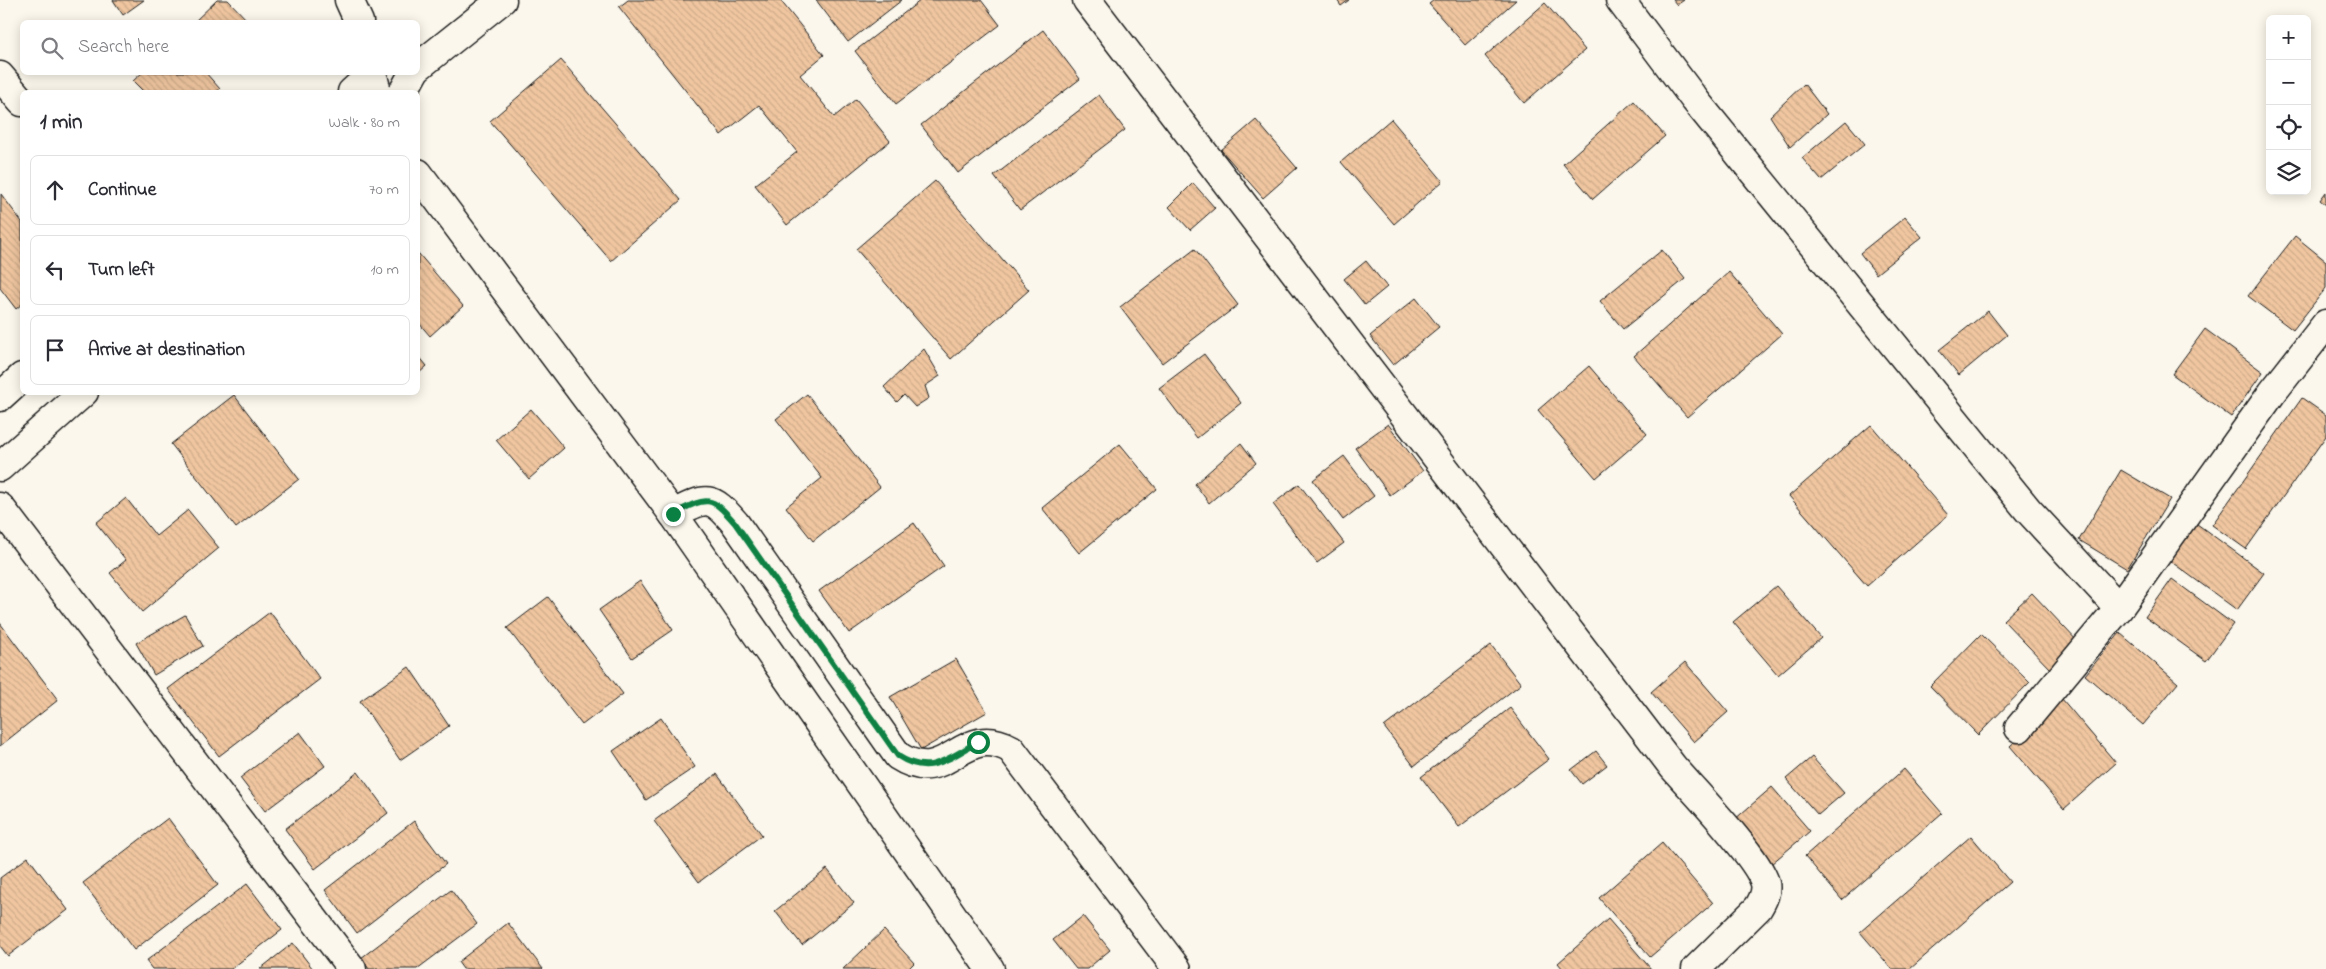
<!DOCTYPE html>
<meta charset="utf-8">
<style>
:root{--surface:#fff;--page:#f7f7f7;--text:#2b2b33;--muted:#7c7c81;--line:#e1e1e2}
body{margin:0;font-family:"Indie Flower",sans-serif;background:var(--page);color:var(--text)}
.controls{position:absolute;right:15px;top:15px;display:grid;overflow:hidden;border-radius:8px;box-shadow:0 2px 12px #0003}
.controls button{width:45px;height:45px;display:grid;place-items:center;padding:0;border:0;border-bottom:1px solid var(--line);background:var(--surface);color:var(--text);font:25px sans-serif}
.stop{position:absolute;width:15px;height:15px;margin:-11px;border:4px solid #0b8043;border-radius:50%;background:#fff}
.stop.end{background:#0b8043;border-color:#fff;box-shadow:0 1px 5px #0008}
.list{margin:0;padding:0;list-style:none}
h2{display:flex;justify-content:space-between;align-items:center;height:65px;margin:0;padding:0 20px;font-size:21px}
h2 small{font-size:16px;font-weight:400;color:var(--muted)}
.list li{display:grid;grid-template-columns:32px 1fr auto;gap:15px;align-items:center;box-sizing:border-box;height:70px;margin:0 10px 10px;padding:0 10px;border:1px solid var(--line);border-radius:8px}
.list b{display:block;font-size:19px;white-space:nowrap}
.list em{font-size:16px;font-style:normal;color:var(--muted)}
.icon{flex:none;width:28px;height:28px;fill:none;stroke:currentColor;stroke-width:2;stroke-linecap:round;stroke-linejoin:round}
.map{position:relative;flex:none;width:2326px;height:969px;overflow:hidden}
.search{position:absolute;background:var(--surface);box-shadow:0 2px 12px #0003;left:20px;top:20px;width:400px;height:55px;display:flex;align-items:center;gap:12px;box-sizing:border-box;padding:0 18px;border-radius:8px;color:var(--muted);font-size:19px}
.panel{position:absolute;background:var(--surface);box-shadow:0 2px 12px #0003;left:20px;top:90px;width:400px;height:305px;border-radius:8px}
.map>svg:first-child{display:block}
.building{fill:url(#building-back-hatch);stroke:#1c1c1c}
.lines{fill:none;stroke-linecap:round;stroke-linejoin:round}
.minor-casing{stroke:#1c1c1c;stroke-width:31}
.tertiary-casing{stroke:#1c1c1c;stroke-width:31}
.trunk-casing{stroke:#1c1c1c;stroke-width:31}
.minor{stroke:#fbf7ec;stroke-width:28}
.tertiary{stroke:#fbf7ec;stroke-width:28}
.trunk{stroke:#fbf7ec;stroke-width:28}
.route{stroke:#0b8043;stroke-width:6}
</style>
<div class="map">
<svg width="2326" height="969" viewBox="0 0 2326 969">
<defs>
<pattern id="building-back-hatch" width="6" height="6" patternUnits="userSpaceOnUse" patternTransform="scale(1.25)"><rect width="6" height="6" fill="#f0c6a0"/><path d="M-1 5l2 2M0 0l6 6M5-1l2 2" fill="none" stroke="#cdaa89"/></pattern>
</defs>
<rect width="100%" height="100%" fill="#fbf7ec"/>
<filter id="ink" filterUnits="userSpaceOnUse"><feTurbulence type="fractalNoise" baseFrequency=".02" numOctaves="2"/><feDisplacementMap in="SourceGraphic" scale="10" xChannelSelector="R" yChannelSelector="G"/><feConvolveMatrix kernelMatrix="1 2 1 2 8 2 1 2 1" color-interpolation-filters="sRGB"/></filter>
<g filter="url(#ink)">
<g class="building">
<polygon points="113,0 144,0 123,15"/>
<polygon points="217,0 228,0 249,22 194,22"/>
<polygon points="628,0 780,0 824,55 800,75 834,117 856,99 890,141 787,225 755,185 797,152 759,105 721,135 619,7"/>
<polygon points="816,0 902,0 848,42"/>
<polygon points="921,0 981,0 1000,25 896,104 855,51"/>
<polygon points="1337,0 1349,0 1341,6"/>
<polygon points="1434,0 1516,0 1465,45 1429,4"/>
<polygon points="1673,0 1684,0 1677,5"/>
<polygon points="1545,3 1585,50 1524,103 1485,56"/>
<polygon points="1043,30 1080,79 958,173 921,125"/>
<polygon points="561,60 681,200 611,261 490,121"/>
<polygon points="143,72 205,72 220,89 216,92 144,92 133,81"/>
<polygon points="1804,84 1827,114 1790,147 1770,116"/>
<polygon points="1099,95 1125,130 1020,210 994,176"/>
<polygon points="1634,101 1665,136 1593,199 1563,164"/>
<polygon points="1391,119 1443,181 1394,224 1341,162"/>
<polygon points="1256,120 1297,168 1263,198 1221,150"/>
<polygon points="1846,121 1865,144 1821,180 1802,158"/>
<polygon points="935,181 1029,290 951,359 856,249"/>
<polygon points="1193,183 1215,208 1190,230 1169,207"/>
<polygon points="2326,192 2326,205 2320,200"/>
<polygon points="1,194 22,222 22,304 16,309 0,288"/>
<polygon points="1905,217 1922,237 1876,274 1860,253"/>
<polygon points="2295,236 2326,261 2326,288 2293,330 2248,296"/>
<polygon points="1195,249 1238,305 1162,363 1120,307"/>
<polygon points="1662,250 1685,279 1623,329 1600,301"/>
<polygon points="418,253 463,306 430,336 418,322"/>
<polygon points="1366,261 1387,287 1365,305 1344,279"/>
<polygon points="1729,272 1782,334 1687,417 1634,356"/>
<polygon points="1416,298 1439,327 1393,365 1370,336"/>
<polygon points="1988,311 2007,335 1959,375 1939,350"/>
<polygon points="2205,329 2263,372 2231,417 2172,374"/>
<polygon points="924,349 940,376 925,386 929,398 915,407 904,395 897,402 884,387"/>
<polygon points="1204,354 1241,403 1197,438 1159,388"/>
<polygon points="418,355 427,366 418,374"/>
<polygon points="1589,366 1647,434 1596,478 1538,410"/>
<polygon points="807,394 880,487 813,541 786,507 822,478 776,419"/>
<polygon points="234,395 299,479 236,528 171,444"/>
<polygon points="2302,398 2326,415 2326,436 2246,549 2212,525"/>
<polygon points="531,409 564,448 529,479 496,440"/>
<polygon points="1388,424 1423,471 1390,495 1355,448"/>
<polygon points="1871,425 1948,515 1867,586 1789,496"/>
<polygon points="1241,443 1256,463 1209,503 1195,484"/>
<polygon points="1120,444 1157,489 1079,553 1042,508"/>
<polygon points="1344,456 1374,496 1343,520 1313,480"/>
<polygon points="2121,470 2170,499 2127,569 2079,540"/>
<polygon points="1299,484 1344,543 1317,563 1273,504"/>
<polygon points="126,498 156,536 188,510 219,548 142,612 110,573 126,560 96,523"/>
<polygon points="2193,521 2264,573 2237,610 2166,558"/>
<polygon points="914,523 944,566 849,633 819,591"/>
<polygon points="2172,579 2233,624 2206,661 2145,617"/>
<polygon points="640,581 673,630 632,658 599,610"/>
<polygon points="1776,586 1821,638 1778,675 1733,622"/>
<polygon points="2032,593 2079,643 2051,670 2003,620"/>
<polygon points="548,597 623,694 582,725 507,628"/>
<polygon points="270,612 320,679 219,756 168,689"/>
<polygon points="185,615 203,646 154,675 136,643"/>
<polygon points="0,623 58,700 0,746"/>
<polygon points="2120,633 2178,683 2143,725 2085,675"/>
<polygon points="1981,634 2030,682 1978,735 1930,686"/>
<polygon points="1491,645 1521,684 1414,766 1384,727"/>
<polygon points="956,659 987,712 921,750 890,697"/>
<polygon points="1685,662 1728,712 1694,742 1651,692"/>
<polygon points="409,667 449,726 400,760 360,701"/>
<polygon points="2062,699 2116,763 2064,809 2010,746"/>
<polygon points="1510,708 1549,759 1459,827 1421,777"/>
<polygon points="661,718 695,767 646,800 613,751"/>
<polygon points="300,732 325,766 265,811 240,778"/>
<polygon points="1596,751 1607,765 1582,784 1571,770"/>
<polygon points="1812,757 1844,793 1818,815 1786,779"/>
<polygon points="1904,769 1942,813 1842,900 1805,856"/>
<polygon points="358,772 388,813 315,869 285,829"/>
<polygon points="717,774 762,835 699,882 654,821"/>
<polygon points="1772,787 1810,831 1771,864 1734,820"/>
<polygon points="168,818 218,885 134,950 83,883"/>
<polygon points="414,821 446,864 357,933 325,890"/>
<polygon points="1971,836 2010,882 1910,969 1892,969 1860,932"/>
<polygon points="1662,843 1713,903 1650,957 1599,898"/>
<polygon points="28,857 68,910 8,956 0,946 0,878"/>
<polygon points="827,869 854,903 802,945 775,911"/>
<polygon points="247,884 282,930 231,969 152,969 146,961"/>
<polygon points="451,890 477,924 417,969 369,969 361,958"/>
<polygon points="1083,916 1110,950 1087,969 1076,969 1053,940"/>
<polygon points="1608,919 1651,969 1563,969 1558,963"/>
<polygon points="508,923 543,969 463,969 458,962"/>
<polygon points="884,930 914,963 908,969 843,969"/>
<polygon points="293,943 313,969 260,969"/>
</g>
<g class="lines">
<defs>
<g id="minor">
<path d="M1087,0L1673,767C1693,790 1758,857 1765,883C1767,892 1763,900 1758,908L1696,969"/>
<polyline points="1620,0 1695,100 2028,510 2119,608"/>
<polyline points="418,67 502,0"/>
<polyline points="0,76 22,102"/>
<polyline points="403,92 414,72"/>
<polyline points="418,173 673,514 990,969"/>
<polyline points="0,507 352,969"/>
<path d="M673,514C707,497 710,494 735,523L898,756C949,789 960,721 1011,749L1177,969"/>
<polyline points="2019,728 2119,608 2272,393 2326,324"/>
</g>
<g id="tertiary">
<polyline points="349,0 359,22"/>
<polyline points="372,72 377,92"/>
</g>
<g id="trunk">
<polyline points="352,92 373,73"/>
<polyline points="0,397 22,377"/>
<polyline points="0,467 84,392"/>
</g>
</defs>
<use href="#minor" class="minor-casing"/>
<use href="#tertiary" class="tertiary-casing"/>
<use href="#trunk" class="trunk-casing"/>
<use href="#minor" class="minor"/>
<use href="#tertiary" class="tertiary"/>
<use href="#trunk" class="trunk"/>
</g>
</g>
<g class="lines" filter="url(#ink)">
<path class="route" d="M673,514C707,497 710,494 735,523L898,756C930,777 948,758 978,742"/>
</g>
</svg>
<div class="controls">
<button>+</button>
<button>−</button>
<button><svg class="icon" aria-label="locate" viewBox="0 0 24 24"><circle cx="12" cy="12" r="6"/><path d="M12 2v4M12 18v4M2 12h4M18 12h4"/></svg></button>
<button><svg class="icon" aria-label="layers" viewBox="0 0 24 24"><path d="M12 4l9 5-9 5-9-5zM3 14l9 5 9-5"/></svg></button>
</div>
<div class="stop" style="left:978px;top:742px"></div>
<div class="stop end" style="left:673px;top:514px"></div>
<div class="search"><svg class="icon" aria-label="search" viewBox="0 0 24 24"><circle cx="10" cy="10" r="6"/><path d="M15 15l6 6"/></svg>Search here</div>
<section class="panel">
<h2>1 min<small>Walk · 80 m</small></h2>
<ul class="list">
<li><svg class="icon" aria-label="ahead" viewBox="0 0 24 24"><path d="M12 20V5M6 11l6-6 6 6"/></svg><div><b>Continue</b></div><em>70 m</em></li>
<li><svg class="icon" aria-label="left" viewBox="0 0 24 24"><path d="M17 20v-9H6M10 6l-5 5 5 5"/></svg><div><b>Turn left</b></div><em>10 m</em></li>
<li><svg class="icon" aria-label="arrive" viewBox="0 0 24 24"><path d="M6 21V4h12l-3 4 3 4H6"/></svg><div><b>Arrive at destination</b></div></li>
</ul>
</section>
</div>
